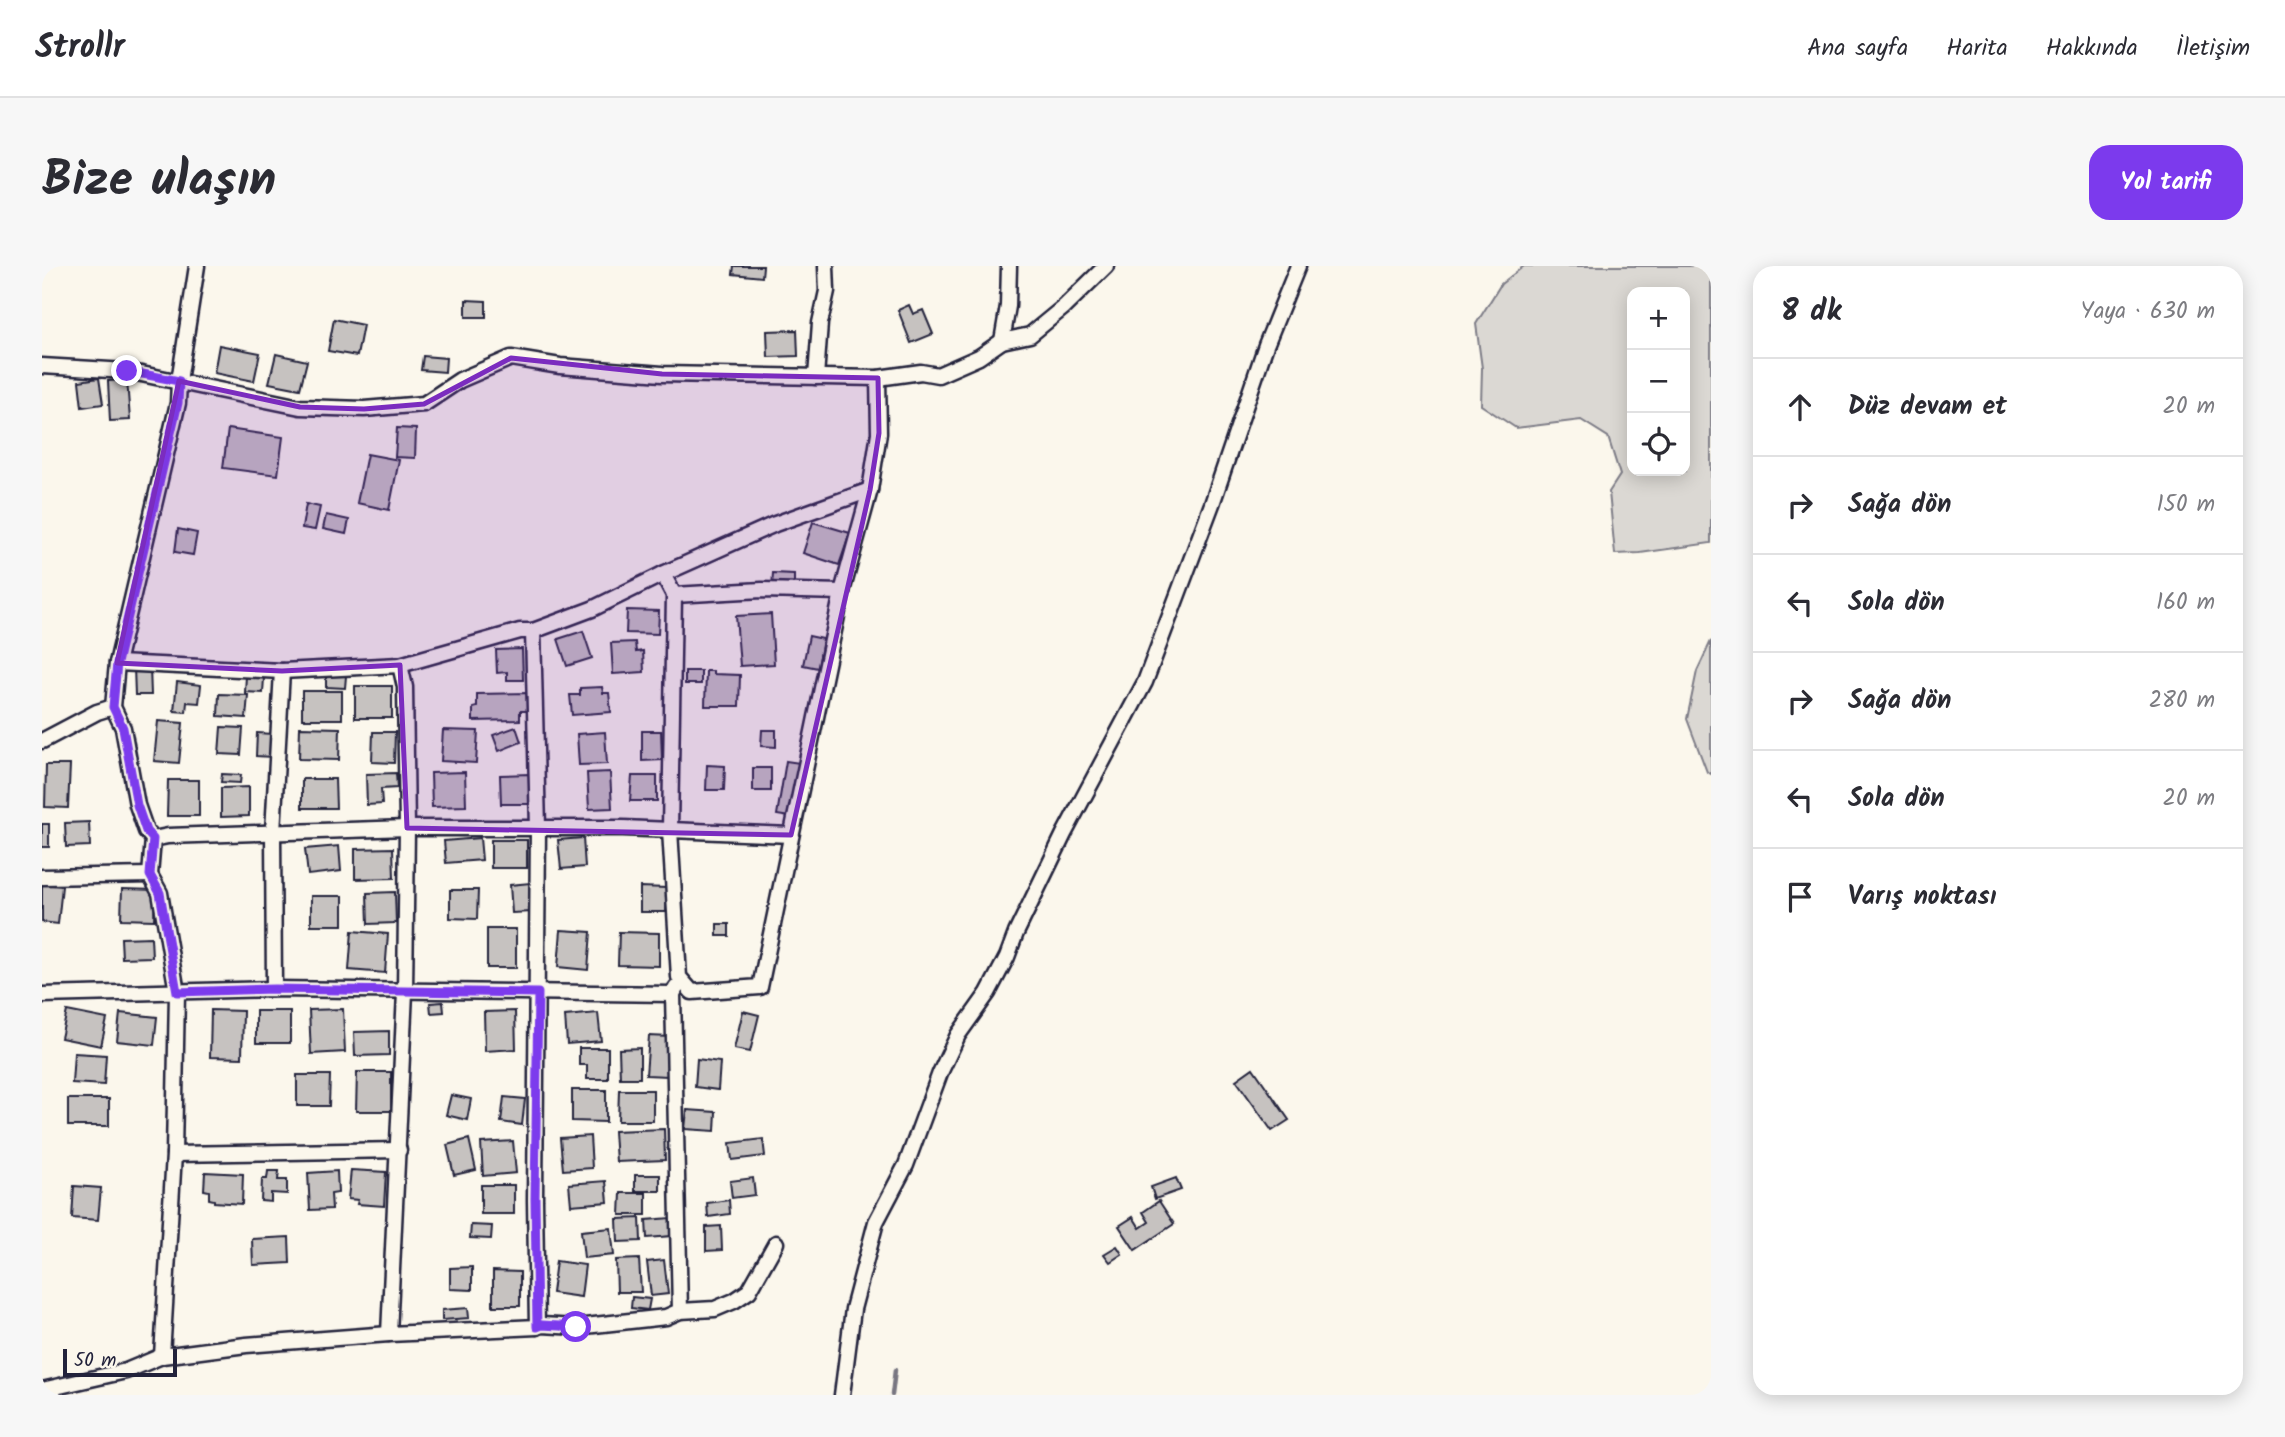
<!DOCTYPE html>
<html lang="tr">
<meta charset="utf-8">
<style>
:root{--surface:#fff;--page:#f7f7f7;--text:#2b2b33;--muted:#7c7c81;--line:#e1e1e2;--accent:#7c3aed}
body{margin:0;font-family:Kalam,sans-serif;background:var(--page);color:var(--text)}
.controls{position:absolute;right:21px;top:21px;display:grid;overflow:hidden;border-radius:14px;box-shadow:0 4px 18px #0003}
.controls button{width:63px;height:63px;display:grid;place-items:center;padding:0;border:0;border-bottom:2px solid var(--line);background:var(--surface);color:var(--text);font:35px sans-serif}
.scale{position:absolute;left:21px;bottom:18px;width:114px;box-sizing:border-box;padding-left:7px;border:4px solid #22223b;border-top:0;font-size:19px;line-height:24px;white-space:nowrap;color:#22223b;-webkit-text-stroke:5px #fbf7ec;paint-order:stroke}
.stop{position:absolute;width:21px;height:21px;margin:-16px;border:5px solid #7c3aed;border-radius:50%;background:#fff}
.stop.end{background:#7c3aed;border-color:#fff;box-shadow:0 2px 7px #0008}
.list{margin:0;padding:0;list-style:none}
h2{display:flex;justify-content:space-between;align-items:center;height:91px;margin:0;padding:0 28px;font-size:30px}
h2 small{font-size:23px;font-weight:400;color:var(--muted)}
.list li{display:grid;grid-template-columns:46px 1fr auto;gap:21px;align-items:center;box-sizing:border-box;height:98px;padding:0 28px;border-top:2px solid var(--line)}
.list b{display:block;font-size:26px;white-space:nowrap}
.list em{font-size:23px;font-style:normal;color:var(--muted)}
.icon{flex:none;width:38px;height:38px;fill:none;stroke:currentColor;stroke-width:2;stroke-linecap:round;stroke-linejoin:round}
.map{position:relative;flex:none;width:1669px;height:1129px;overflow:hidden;border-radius:21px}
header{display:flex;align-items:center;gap:42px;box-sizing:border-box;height:98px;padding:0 35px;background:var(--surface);border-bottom:2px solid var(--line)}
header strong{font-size:33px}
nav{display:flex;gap:38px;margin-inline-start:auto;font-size:24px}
.intro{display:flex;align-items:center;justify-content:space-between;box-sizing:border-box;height:168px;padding:0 42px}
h1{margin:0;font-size:49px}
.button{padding:18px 32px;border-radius:21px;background:var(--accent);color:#fff;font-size:24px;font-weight:700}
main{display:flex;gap:42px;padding:0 42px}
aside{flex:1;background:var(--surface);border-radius:21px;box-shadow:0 4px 18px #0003}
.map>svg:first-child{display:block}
.green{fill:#dbd8d3;stroke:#7e7d87;stroke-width:2;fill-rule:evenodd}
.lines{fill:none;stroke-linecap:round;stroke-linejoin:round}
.stream{stroke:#787681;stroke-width:4.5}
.building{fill:#c6c2c0;stroke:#22223b;stroke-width:2}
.minor-casing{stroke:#22223b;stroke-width:19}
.minor{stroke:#fbf7ec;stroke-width:14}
.route{stroke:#7c3aed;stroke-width:9}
.marked{fill:#7b2cbf;fill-opacity:0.2;stroke:#7b2cbf;stroke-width:5;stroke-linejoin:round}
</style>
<header>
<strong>Strollr</strong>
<nav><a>Ana sayfa</a><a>Harita</a><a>Hakkında</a><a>İletişim</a></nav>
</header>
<div class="intro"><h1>Bize ulaşın</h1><a class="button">Yol tarifi</a></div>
<main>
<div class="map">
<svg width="1669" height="1129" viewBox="0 0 1669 1129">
<rect width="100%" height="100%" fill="#fbf7ec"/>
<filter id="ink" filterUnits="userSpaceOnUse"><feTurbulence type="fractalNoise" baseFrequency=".0143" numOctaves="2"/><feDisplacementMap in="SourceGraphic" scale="14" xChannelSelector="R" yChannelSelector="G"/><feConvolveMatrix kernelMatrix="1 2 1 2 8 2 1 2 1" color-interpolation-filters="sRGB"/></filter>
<g filter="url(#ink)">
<g class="green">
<path d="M1482,0H1669V277L1598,287L1573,288L1567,226L1578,209L1566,171L1539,154L1474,162L1439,139L1440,102L1434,58L1459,18ZM1643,26V205H1590V26Z"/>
<polygon points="1669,375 1669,508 1665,506 1645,453 1655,405"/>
</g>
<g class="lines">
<polyline class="stream" points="850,1129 853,1104"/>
</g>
<g class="building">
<polygon points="692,0 721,0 720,11 691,8"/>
<polygon points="424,34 444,35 444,51 424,51"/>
<polygon points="867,39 871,48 881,44 891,68 869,77 856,44"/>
<polygon points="292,53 321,59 315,90 286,85"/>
<polygon points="755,64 756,90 726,91 725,65"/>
<polygon points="177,79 218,87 212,115 172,107"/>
<polygon points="234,88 265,95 258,123 227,117"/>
<polygon points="381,90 404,92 403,106 379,104"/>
<polygon points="57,112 61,138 40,141 37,115"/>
<polygon points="85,114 88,154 68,155 66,115"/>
<polygon points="355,162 374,163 373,192 353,191"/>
<polygon points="186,163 241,171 236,209 181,202"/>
<polygon points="325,188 357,194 347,244 315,237"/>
<polygon points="264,238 278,241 273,264 260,262"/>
<polygon points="284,249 307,254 304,268 281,263"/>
<polygon points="771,256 808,267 797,299 761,287"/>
<polygon points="136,263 155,267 151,289 133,286"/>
<polygon points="731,307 752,308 752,322 730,321"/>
<polygon points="585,344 617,345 616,368 584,367"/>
<polygon points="729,348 732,398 698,400 694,350"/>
<polygon points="541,365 550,392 525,400 516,373"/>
<polygon points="767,370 781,373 776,402 761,399"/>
<polygon points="593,376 594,386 601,385 602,406 571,408 569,377"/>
<polygon points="480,383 481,414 465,414 465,406 455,407 454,384"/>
<polygon points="92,401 108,401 109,429 93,429"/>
<rect x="643" y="405" width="16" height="13"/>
<polygon points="664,405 671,405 671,408 698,409 697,440 663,440"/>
<polygon points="284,408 304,410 303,422 284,421"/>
<polygon points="204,410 222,412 221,427 203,426"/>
<polygon points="135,416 159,419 157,437 145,436 144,446 132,445"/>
<rect x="313" y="420" width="37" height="32"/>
<polygon points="560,421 561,427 567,427 569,446 530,449 528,429 538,429 538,422"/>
<rect x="260" y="425" width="40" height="28"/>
<polygon points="489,427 490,445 478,445 478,454 431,455 431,442 435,441 435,428"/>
<polygon points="177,428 206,429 204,452 176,450"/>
<polygon points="116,455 141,457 137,497 112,495"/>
<polygon points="179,461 201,462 199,489 177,488"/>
<polygon points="258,461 298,462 297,494 257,493"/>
<polygon points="474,461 479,476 457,485 451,469"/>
<polygon points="401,464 436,465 434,497 399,495"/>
<polygon points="720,464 734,464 734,481 719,480"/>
<polygon points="600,465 619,465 620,494 600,495"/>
<polygon points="331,466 353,466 352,497 330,496"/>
<polygon points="563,466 565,498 537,499 535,468"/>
<polygon points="215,467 231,468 230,491 214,490"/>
<polygon points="744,495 758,497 748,551 735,549"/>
<polygon points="4,499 28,499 26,542 3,541"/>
<polygon points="665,499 683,500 682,524 664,524"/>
<rect x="711" y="502" width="18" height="23"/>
<polygon points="423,506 424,540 390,541 389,507"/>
<polygon points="568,506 570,542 547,543 545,507"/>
<polygon points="354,507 355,522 339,523 340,538 325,539 324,508"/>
<polygon points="180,508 199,509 198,517 179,516"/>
<polygon points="487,508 488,538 459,538 458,509"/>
<polygon points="590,510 615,510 615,535 588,535"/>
<polygon points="260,513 293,513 294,542 260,542"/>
<polygon points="126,514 157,514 157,550 125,550"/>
<polygon points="207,521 207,550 179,551 179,522"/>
<polygon points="47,556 48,580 24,581 23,557"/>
<rect x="0" y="558" width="7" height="23"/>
<polygon points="438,572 440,594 404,597 402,575"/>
<polygon points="541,572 543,601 519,603 516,574"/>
<rect x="449" y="574" width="36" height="28"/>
<polygon points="297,580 299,605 266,609 263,583"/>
<polygon points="351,582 352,612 313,613 313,583"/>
<polygon points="488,617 490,646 470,647 468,619"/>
<polygon points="0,618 20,620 16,658 0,656"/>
<polygon points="598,621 625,622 624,646 598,646"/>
<polygon points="80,623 113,624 112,654 79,653"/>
<polygon points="408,624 436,624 435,653 408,652"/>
<polygon points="353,626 354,657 326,658 325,627"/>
<rect x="269" y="630" width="32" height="29"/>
<rect x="675" y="658" width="12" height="12"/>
<rect x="445" y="663" width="29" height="39"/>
<polygon points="519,664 549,666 546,704 516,701"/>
<polygon points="310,665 346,668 343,707 307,704"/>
<polygon points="577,666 617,667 617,700 576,699"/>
<polygon points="109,671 110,691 80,692 79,672"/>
<polygon points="401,736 402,746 389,747 388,737"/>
<polygon points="301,743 303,786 269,788 267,744"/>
<polygon points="169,744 201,745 200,792 168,791"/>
<polygon points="25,745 65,753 59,780 19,772"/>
<rect x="214" y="745" width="34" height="32"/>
<polygon points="473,745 474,783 443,785 442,746"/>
<polygon points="701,745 717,749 708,786 692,783"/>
<polygon points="78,747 115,751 112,779 75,775"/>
<polygon points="556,747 559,775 525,778 523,750"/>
<polygon points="347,765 347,789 313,790 312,766"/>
<polygon points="607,770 628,771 626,810 604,809"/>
<polygon points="537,782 566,782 566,813 545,813 545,799 537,799"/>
<polygon points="598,782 598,812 578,812 577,783"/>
<polygon points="32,787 64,789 62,819 30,817"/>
<polygon points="655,793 678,796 676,824 653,821"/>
<polygon points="1211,802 1247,854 1230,865 1194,814"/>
<polygon points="315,806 349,806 349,845 314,845"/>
<polygon points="255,809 288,809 287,840 255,840"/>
<polygon points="530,824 564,824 564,856 530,855"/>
<polygon points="577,824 611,824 611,855 576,855"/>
<polygon points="409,829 429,833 425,854 404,849"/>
<polygon points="462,831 483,833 480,859 459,856"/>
<rect x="26" y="833" width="41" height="27"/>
<polygon points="645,844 674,846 673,865 643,863"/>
<polygon points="622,863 623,894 574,896 572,865"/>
<polygon points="548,870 550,902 521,904 518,872"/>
<polygon points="427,873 434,904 412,909 405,879"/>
<polygon points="721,873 723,890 690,894 688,877"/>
<polygon points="471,875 474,907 441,910 439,877"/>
<polygon points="309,904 344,906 342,940 315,938 316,934 306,933"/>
<polygon points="226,905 237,905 236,914 245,914 245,928 229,927 229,936 219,935 220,913 225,913"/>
<polygon points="295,905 296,927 289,928 290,943 268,944 266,907"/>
<polygon points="163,906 201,908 200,938 172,936 172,934 167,933 167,925 162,924"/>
<rect x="593" y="909" width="25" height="16"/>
<polygon points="711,912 713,929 690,932 688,915"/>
<polygon points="1134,912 1139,924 1113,933 1109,921"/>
<polygon points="564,915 566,936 529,939 527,918"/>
<rect x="439" y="919" width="33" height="29"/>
<polygon points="32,920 59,922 56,954 30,952"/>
<polygon points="579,927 604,927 604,949 578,949"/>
<polygon points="687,934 688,948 666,951 665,937"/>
<polygon points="1117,935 1132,958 1093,984 1077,960 1091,951 1098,962 1107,956 1101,946"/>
<polygon points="598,952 599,975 576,976 575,953"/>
<polygon points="629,952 630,970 605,972 604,954"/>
<polygon points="429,959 450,960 449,973 428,972"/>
<polygon points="679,960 680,984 664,985 664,961"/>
<polygon points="569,962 572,989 542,992 539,965"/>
<polygon points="247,971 248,997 211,999 210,973"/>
<polygon points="1075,980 1080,988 1068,996 1062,988"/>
<polygon points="597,993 599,1026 575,1026 574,994"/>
<polygon points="622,994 626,1028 609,1030 605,996"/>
<polygon points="514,995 543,999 539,1031 510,1027"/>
<polygon points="430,1001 430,1024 408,1023 408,1002"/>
<polygon points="451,1005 478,1006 478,1040 451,1040"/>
<polygon points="590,1031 608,1033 606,1044 589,1042"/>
<polygon points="426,1042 427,1052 400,1054 400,1044"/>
</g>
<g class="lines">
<defs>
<g id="minor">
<polyline points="960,75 966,40 967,0"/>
<polyline points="0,100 85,105 258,141 322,143 382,138 418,114 469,92 518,100 620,108 836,112 879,106 896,109 937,91 960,75 988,69 1022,41 1064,0"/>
<polyline points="774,111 778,57 785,25 784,0"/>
<polyline points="621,308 632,329 628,564 637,711 650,726 718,721 800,326 828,224 837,167 836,112"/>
<polyline points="632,329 720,324 800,326"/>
<polyline points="491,365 550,343 621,308 733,258 828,224"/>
<polyline points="75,397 240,405 358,399 478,365 491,365 496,562 493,934 495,1061"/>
<polyline points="0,475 55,446 71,441"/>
<polyline points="111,573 126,570 365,562 581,562 749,569"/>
<polyline points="0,611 108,609"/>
<polyline points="634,722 631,728 638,1045"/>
<polyline points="232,723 231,566 240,405"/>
<polyline points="0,729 232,723 631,728"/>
<polyline points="132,888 357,884"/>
<polyline points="347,1068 363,726 365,562 363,421 358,399"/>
<polyline points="120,1090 132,888 135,726 118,627 108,609 111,573 104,565 95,539 81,462 71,441 75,397 136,137 137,115 155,0"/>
<polyline points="0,1124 84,1105 120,1090 204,1079 347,1068 495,1061 500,1059 534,1061 624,1051 638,1045 673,1043 692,1035 707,1025 734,977"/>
<polyline points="800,1129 811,1043 834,956 864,899 898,807 916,769 946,727 965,691 974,667 1022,568 1103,416 1170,238 1224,79 1256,0"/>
</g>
</defs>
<use href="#minor" class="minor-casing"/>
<use href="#minor" class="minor"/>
</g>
</g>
<g class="lines" filter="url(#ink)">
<polyline class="route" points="85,105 137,115 136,137 75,397 71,441 81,462 95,539 104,565 111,573 108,609 118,627 135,726 232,723 496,727 493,933 495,1061 500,1059 534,1061"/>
</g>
<path class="marked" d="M469,92L620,108L836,112L837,167L828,224L749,569L365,562L358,399L240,405L75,397L137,115L258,141L322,143L382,138Z"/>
</svg>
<div class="controls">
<button>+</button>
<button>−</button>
<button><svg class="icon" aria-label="locate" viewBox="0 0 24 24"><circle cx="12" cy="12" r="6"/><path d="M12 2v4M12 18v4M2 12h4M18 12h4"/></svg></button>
</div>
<div class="scale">50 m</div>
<div class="stop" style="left:534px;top:1061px"></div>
<div class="stop end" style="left:85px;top:105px"></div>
</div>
<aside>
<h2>8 dk<small>Yaya · 630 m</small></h2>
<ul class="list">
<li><svg class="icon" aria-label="ahead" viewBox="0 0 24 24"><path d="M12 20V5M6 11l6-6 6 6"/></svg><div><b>Düz devam et</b></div><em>20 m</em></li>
<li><svg class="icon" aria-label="right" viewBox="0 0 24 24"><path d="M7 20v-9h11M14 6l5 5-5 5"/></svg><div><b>Sağa dön</b></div><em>150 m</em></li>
<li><svg class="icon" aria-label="left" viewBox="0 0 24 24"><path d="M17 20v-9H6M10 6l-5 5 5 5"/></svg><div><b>Sola dön</b></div><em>160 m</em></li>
<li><svg class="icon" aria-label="right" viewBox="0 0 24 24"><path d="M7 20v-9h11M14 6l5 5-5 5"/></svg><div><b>Sağa dön</b></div><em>280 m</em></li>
<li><svg class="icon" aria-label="left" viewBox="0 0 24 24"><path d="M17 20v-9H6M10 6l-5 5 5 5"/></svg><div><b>Sola dön</b></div><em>20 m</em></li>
<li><svg class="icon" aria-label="arrive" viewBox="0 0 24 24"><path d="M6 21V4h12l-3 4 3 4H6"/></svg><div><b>Varış noktası</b></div></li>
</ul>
</aside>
</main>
